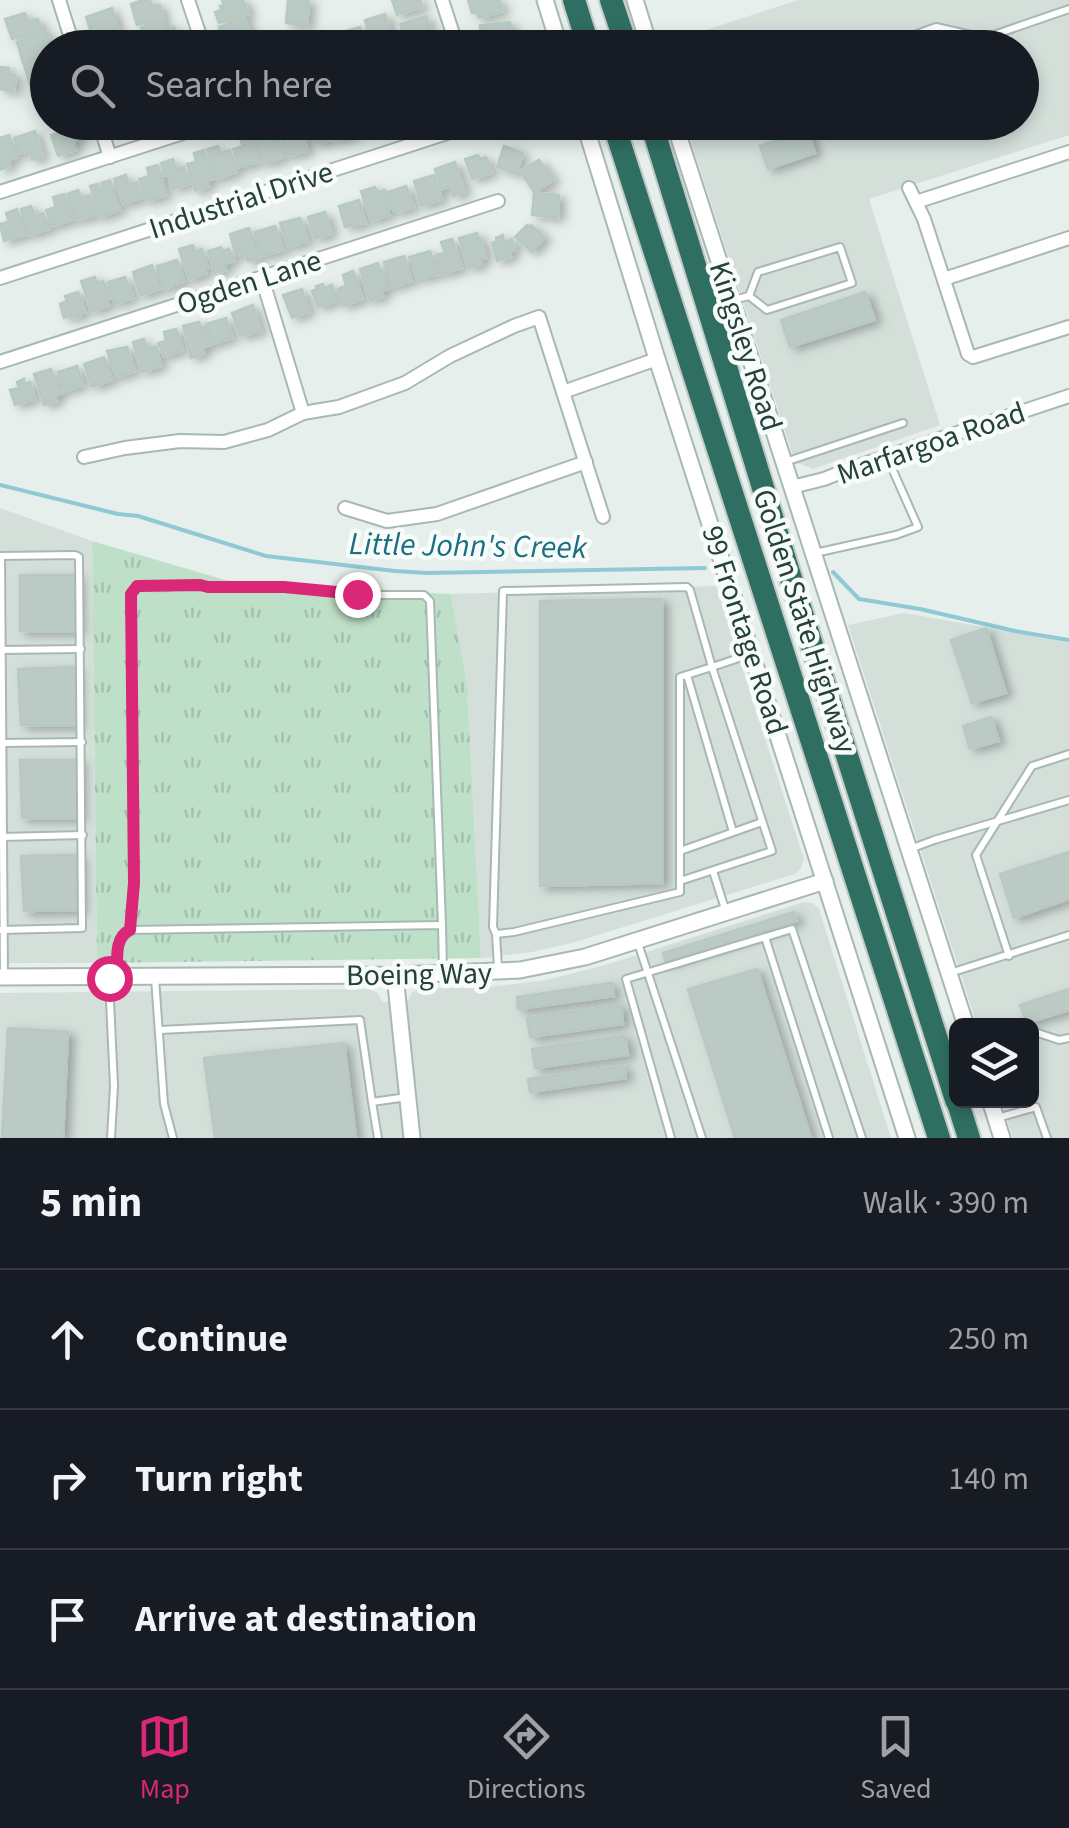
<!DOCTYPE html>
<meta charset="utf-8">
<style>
:root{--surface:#171b24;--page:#242831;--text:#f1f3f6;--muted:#9ea1a6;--line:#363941;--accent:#db2777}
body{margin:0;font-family:"Source Sans 3",sans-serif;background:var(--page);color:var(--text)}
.controls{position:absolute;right:30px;bottom:30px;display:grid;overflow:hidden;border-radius:15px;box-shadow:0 5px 15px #0003}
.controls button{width:90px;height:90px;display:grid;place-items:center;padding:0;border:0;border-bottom:2px solid var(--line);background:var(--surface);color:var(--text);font:50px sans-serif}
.stop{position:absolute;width:30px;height:30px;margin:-22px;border:8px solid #db2777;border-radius:50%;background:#fff}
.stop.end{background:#db2777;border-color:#fff;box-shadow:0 2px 10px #0008}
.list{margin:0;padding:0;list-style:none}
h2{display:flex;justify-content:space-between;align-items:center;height:130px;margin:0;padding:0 40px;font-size:42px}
h2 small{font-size:32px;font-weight:400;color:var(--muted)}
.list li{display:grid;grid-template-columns:65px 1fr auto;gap:30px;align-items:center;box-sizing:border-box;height:140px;padding:0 40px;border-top:2px solid var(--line)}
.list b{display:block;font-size:38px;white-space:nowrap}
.list em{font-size:32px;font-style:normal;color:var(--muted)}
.icon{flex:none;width:55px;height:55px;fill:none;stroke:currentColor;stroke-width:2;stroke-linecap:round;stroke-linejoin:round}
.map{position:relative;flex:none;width:1069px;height:1138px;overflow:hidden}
.search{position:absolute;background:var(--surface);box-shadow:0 5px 15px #0003;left:30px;right:30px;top:30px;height:110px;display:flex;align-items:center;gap:25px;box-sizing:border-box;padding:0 35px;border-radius:55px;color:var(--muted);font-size:38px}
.sheet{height:550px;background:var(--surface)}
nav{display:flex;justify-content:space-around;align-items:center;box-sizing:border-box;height:140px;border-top:2px solid var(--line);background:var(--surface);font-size:28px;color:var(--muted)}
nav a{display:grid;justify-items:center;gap:5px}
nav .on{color:var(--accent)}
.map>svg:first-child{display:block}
.built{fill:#d4dfda}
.grass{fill:url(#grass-tufts)}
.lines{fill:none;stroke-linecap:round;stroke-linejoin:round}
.stream{stroke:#8ec9d4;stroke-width:4}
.building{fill:#bbcac4;stroke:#b8c9c2;stroke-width:2.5;filter:url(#shadow)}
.service-casing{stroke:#a8b8b2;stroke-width:10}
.minor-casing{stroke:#a8b8b2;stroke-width:16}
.tertiary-casing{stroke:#a8b8b2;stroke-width:19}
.motorway-casing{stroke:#c2cac8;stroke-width:26}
.service{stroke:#fff;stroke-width:6}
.minor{stroke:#fff;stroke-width:12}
.tertiary{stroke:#fff;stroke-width:15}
.motorway{stroke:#2f6f62;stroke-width:22}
.route{stroke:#db2777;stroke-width:12}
.labels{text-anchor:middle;stroke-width:9;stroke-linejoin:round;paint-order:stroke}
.street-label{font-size:30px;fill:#24423a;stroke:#f7fbf9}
.water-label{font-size:32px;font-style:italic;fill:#1c6f80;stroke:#f7fbf9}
</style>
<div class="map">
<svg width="1069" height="1138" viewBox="0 0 1069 1138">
<defs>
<pattern id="grass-tufts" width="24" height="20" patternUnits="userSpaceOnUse" patternTransform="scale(2.5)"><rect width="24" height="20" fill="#bfe0c8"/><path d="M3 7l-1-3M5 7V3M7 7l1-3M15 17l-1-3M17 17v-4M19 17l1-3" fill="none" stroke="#a4c1ad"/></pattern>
<filter id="shadow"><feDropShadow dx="6" dy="3.5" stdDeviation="5" flood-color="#0004"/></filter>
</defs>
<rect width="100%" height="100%" fill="#e6efeb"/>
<g class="built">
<polygon points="798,0 1069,0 1069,135 869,199 940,425 813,469 795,462 685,123 1022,122 1022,48 661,48 660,45"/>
<polygon points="0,508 92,541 97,963 0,963"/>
<polygon points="716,586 804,859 801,868 795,874 572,943 532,952 481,958 467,684 451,594"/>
<polygon points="904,613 1069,642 1069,1138 1013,1138 1001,1101 1032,1100 1032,1026 977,1025 848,625"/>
<polygon points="804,902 813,903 819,909 891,1138 0,1138 0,993 369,989 378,993 382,1002 408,1001 412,992 423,988 482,988 546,980 605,965"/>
</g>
<polygon class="grass" points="92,541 239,584 451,594 467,684 481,958 97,963"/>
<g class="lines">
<g class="stream">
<polyline points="0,485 118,514 138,516 266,556 395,571 427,573 705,568"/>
<polyline points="833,572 859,599 920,609 1015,631 1069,640"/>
</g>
</g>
<g class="building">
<polygon points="143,0 150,0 152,7 160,5 163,17 137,25 131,4"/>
<polygon points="222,0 243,0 249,14 219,23 215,12 222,10 220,6 224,5"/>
<polygon points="288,0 309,0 307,26 286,23"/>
<polygon points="392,0 420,0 422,7 397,15"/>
<polygon points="468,0 499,0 503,11 479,18 477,12 472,13"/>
<polygon points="112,8 118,29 103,34 100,26 90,29 86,17"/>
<polygon points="25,13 27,22 38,19 42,31 12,39 5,19"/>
<polygon points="385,14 391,33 386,34 387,38 383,39 385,47 373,48 365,20"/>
<polygon points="426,16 430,27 420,30 423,39 407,44 400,24"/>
<polygon points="245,19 252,39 237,43 234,35 222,38 219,27"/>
<polygon points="163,20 166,29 174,27 178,38 148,48 141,28"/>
<polygon points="510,22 512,46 490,46 489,38 481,38 480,25"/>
<polygon points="360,27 364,40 368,39 371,48 358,48 357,45 348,47 343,32"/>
<polygon points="46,32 50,43 43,45 45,55 23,63 17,42"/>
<polygon points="46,58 48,80 30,85 24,65"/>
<polygon points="0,67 9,68 8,74 16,75 14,92 0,89"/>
<polygon points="299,122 308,151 288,156 281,137 287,135 286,131 289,130 286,123"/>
<polygon points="303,122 325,122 330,140 316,144 313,137 308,139"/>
<polygon points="329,122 350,122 354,135 334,141"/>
<polygon points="77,127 81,138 73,141 76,150 58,156 51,135"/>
<polygon points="266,129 268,137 277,135 284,157 264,164 254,133"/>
<polygon points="807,129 815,153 768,169 760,146"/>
<polygon points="35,131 43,156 32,160 29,151 20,153 14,138"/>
<polygon points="9,135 17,157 8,160 10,166 0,170 0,138"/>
<polygon points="251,135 259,162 239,167 233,149 243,146 240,138"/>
<polygon points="218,146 220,153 230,150 237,172 217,179 207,149"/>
<polygon points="504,146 523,153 516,174 497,167"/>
<polygon points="204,150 213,179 207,181 209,186 195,191 187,164 196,162 194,153"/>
<polygon points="478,155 480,159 486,157 492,173 472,179 465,159"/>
<polygon points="173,159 176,170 184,167 189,184 173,189 169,175 165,176 161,163"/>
<polygon points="539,160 554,180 534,192 520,171"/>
<polygon points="455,162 465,192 453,196 450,186 442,189 435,169"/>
<polygon points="158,165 166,195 147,201 139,179 149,176 147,168"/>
<polygon points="126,175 128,185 137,182 142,198 123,204 114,179"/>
<polygon points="434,175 442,199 421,206 414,181"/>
<polygon points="110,180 120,210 100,217 90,186 98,184 100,191 103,190 101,183"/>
<polygon points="406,186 414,207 399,212 394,211 388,192"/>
<polygon points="375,187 377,192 385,190 390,209 387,210 389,215 371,221 361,191"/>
<polygon points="78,190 81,198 90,195 96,215 76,220 67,194"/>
<polygon points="534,193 559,195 558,218 532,215"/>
<polygon points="64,194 72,220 52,226 46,210 56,207 53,197"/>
<polygon points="359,200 366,223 345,227 339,206"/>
<polygon points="31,206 35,216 43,213 49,229 29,235 21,209"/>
<polygon points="17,209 25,235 4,241 0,224 9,222 6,213"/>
<polygon points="325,212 332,233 315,239 308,217"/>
<polygon points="300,218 308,241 288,247 280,223"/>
<polygon points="527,225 530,227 531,225 545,237 532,252 515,237"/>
<polygon points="275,226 284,250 262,256 255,232"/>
<polygon points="249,228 259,258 248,261 244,252 236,255 230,234"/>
<polygon points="477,233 478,239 481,238 486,258 480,259 482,264 469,268 459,238"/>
<polygon points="503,235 504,242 512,239 515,250 509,252 511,257 497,261 492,243 497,241 496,238"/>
<polygon points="452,239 462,268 442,274 436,255 445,253 441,242"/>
<polygon points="193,245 195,252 202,249 208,268 205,269 206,273 189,280 179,249"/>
<polygon points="221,247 222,251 229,249 234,261 224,264 226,270 214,273 208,251"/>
<polygon points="430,251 438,274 417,279 409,257"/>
<polygon points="404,256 412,281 392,287 384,262"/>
<polygon points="177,260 184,281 164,289 157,266"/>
<polygon points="378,263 380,271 382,269 388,289 381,291 383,296 370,301 360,269"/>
<polygon points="152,265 160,289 140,296 133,272"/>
<polygon points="353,271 363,299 343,306 338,289 346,286 343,275"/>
<polygon points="95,277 97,283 103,281 110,299 107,300 109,305 92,312 81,281"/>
<polygon points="125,277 133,298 115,304 108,282"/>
<polygon points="323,284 324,288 332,285 337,301 318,307 312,291 317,289 316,286"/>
<polygon points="302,289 309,312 292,318 283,295"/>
<polygon points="78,292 85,312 79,314 80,316 75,318 73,315 64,318 60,304 67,301 65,296"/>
<polygon points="865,292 875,320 790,347 781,320"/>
<polygon points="253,305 261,331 240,336 232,313"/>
<polygon points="226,318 232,338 213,344 206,324"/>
<polygon points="199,322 201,328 205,327 210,345 202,348 204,353 191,358 183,326"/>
<polygon points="176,329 183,350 164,356 158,343 166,341 164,332"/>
<polygon points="144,339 147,349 156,346 161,366 142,372 133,342"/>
<polygon points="127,347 135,371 116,377 107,351"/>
<polygon points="104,357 112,380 92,387 84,364"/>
<polygon points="77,366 83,385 65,391 58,372"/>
<polygon points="51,369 62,393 55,396 57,401 44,405 34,374"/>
<polygon points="24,379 24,384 30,382 35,399 15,405 10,390 19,388 17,382"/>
<polygon points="20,575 77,575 78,631 20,631"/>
<polygon points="662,599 662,883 540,886 540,601"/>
<polygon points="986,628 1006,693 972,703 951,640"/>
<polygon points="76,667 77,725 21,725 18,669"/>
<polygon points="991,717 999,741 970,749 963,726"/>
<polygon points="20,760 79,760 79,818 22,818"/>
<polygon points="1069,852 1069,899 1014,918 1000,874"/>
<polygon points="79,855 80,910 24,911 21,856"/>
<polygon points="794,912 797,921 666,963 663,953"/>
<polygon points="757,969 811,1138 735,1138 688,989"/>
<polygon points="612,983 614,996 518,1009 517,997"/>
<polygon points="1069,989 1069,1010 1027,1023 1020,1005"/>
<polygon points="621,1005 623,1024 530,1037 527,1018"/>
<polygon points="8,1028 68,1032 63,1138 2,1138"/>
<polygon points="625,1036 628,1055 535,1068 532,1049"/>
<polygon points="344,1043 356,1138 215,1138 204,1058"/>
<polygon points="624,1066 626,1078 530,1092 528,1079"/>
</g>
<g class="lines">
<defs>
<g id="service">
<polyline points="878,48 936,27 985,38 1069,9"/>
<polyline points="679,133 709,122"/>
<polyline points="733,300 749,296 767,310 852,283 840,247 758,272 749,296"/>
<polyline points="785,462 903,423"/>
<polyline points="815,553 896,535 918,527 887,457"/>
<polyline points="0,556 75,555 79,557 82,928 0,930"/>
<polyline points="1,556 4,976"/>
<polyline points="1,650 81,649"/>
<polyline points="687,675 733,832"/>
<polyline points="1,743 82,742"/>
<polyline points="1,837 83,835"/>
<polyline points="910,849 934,840 1069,800"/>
<polyline points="680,851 762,822"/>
<polyline points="713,871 726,912"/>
<path d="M680,881L772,851L712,667L680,677C680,749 680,820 680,892L514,932L496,934L493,927L503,591L687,587L690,590L712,667L751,654"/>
<polyline points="130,930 134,883 131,594 137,587 200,585 209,587 285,587 357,595 424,595 430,601 442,925"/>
<polyline points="496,934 498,968"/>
<polyline points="765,937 829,1138"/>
<polyline points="637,940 702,1138"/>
<polyline points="1009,956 976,855 1032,766 1069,754"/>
<polyline points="950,973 1069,935"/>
<path d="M117,977C118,960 113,938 130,930L442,925L443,972"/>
<polyline points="155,978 164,1104 173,1138"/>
<polyline points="109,979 114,1086 111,1138"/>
<polyline points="160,1030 360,1020 372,1102 407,1097"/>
<polyline points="1032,1031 1059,1040 1069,1038"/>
<polyline points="372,1102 378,1138"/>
<polyline points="997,1118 1036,1107 1047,1138"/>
<polyline points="671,1138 626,979 792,929 862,1138"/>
</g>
<g id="minor">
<polyline points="59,0 74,48"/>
<polyline points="188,0 204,48"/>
<polyline points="442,0 457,46 451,48"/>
<polyline points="99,122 110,157"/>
<polyline points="909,188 924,219 968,354 973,357 1069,327"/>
<polyline points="0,192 217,122"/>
<polyline points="916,202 1069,152"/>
<polyline points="0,278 481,122"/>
<polyline points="262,278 303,413"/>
<polyline points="944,279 1069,238"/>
<polyline points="0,362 498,201"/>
<polyline points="563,392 657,359"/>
<polyline points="84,457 125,448 180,441 224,442 268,430 303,413 339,407 405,383 450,356 514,326 539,317 603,517"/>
<polyline points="792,487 824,479 852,468 1069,396"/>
<polyline points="345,508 387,521 437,514 586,462"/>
</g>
<g id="tertiary">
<polyline points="545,0 560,48"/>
<polyline points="635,0 650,48"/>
<polyline points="584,122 657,359 907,1138"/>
<polyline points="674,122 966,1026"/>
<polyline points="395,975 412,1138"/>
<polyline points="0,977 395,975 520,970 585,957 825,881"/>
<polyline points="990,1100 1002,1138"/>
</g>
<g id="motorway">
<polyline points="574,0 589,48"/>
<polyline points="611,0 627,48"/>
<polyline points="613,122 939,1138"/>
<polyline points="651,122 787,566 956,1100"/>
<polyline points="957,1100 969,1138"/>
</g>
</defs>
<use href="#service" class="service-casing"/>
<use href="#minor" class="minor-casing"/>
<use href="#tertiary" class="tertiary-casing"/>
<use href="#motorway" class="motorway-casing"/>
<use href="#service" class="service"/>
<use href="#minor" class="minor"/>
<use href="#tertiary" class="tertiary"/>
<use href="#motorway" class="motorway"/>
</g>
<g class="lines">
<path class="route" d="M109,978H117C118,961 113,938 130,930L134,883L131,594L137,586L200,585L208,587H284L357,594"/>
</g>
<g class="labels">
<g class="street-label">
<text transform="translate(241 200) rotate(-18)" y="10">Industrial Drive</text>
<text transform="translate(249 282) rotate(-18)" y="10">Ogden Lane</text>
<text transform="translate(746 346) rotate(72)" y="10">Kingsley Road</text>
<text transform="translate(931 443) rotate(-19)" y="10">Marfargoa Road</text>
<text transform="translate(805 621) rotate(72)" y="10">Golden State Highway</text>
<text transform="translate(745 630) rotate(72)" y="10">99 Frontage Road</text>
<text transform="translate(419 974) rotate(-1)" y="10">Boeing Way</text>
</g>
<g class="water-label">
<text transform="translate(468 545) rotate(1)" y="11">Little John's Creek</text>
</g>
</g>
</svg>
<div class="controls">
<button><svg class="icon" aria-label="layers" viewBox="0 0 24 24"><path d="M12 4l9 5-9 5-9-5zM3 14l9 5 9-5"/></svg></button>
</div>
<div class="stop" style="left:109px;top:978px"></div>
<div class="stop end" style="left:357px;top:594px"></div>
<div class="search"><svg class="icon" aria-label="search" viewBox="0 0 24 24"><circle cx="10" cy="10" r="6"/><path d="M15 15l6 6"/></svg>Search here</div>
</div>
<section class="sheet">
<h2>5 min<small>Walk · 390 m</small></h2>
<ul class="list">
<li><svg class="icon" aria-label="ahead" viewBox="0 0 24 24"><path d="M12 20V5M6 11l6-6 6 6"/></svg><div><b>Continue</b></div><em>250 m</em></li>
<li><svg class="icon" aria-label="right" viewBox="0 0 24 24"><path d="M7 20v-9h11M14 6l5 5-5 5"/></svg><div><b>Turn right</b></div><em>140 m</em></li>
<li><svg class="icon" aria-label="arrive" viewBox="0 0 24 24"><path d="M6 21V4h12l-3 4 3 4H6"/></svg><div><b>Arrive at destination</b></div></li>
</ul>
</section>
<nav>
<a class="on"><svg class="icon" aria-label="map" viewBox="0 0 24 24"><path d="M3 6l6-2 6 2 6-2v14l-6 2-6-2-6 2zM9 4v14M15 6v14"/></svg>Map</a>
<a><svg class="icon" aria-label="directions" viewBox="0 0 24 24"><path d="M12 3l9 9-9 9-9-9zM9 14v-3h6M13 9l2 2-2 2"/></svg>Directions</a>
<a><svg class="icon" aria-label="saved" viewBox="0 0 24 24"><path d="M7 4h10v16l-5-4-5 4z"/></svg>Saved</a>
</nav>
